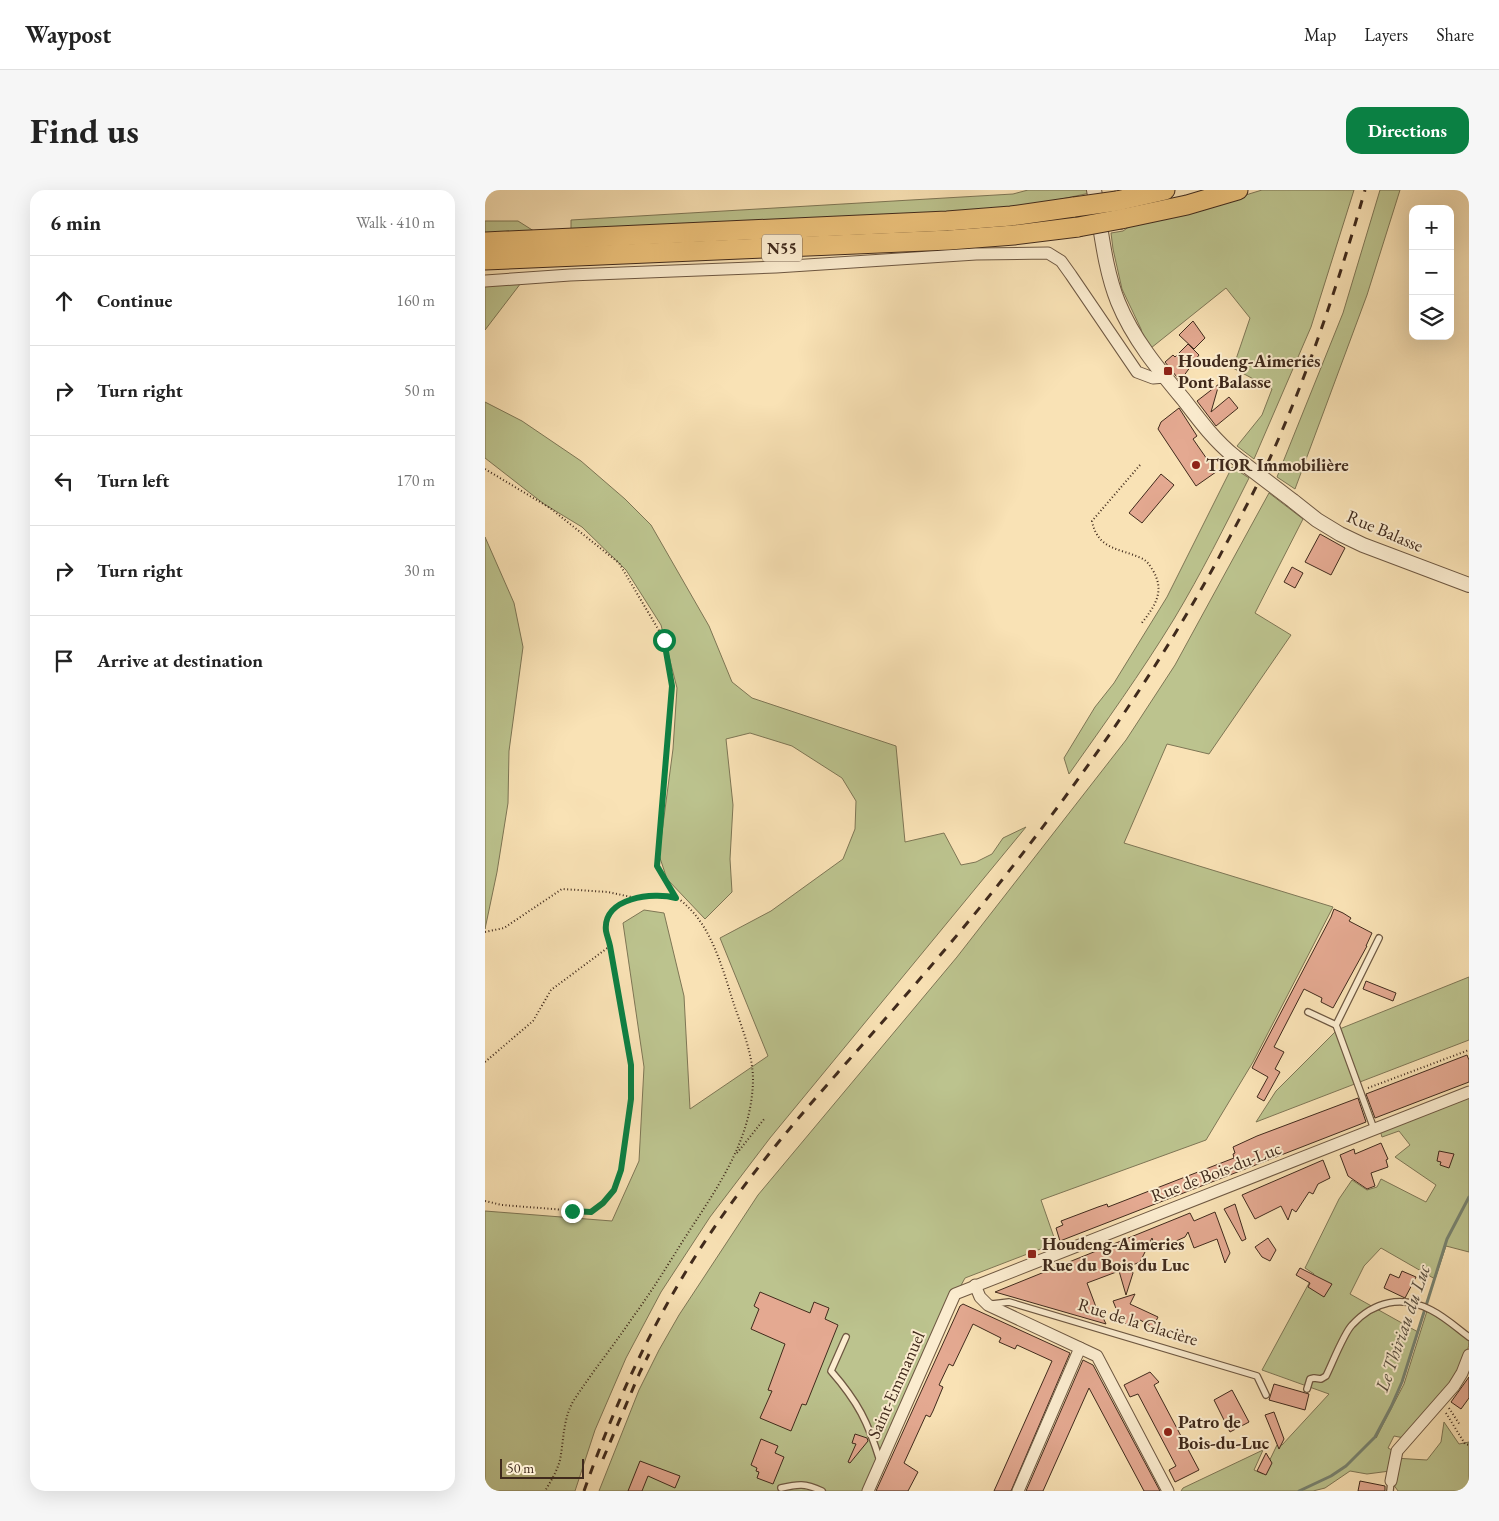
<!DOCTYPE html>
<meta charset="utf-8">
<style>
:root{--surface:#fff;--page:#f6f6f6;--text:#222;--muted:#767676;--line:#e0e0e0;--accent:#0b8043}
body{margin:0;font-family:"EB Garamond",serif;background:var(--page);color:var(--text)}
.controls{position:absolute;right:15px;top:15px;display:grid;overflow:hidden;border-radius:10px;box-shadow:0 5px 20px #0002}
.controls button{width:45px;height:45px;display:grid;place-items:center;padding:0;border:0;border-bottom:1px solid var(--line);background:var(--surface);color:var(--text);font:25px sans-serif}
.scale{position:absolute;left:15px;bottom:12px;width:84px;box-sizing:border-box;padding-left:5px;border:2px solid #402a1c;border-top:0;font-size:14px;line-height:18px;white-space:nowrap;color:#402a1c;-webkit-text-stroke:4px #fbeccf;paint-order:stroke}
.stop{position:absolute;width:15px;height:15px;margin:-11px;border:4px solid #0b8043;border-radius:50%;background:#fff}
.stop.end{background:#0b8043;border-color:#fff;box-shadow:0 1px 5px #0008}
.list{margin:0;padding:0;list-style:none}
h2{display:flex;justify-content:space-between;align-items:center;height:65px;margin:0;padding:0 20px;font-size:21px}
h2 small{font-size:16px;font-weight:400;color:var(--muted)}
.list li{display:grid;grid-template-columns:32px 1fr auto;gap:15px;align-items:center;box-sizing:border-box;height:90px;padding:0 20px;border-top:1px solid var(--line)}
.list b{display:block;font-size:19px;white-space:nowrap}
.list em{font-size:16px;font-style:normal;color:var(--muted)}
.icon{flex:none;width:28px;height:28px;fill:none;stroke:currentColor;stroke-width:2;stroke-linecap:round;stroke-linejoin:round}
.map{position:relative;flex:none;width:984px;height:1301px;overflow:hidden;border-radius:15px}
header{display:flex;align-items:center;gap:30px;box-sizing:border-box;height:70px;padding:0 25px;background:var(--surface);border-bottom:1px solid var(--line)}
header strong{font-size:24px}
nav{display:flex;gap:28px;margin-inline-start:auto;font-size:18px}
.intro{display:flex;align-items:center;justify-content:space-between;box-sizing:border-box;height:120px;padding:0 30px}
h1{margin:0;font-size:35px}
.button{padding:12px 22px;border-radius:15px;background:var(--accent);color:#fff;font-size:18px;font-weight:700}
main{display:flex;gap:30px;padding:0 30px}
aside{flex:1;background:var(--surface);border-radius:15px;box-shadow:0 5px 20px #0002}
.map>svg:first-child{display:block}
.green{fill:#bcc38e;stroke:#7e7655}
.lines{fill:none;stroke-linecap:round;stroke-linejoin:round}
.stream{stroke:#788371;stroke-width:3}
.building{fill:#e4a991;stroke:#402a1c}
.service-casing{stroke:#6e5842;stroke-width:8}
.minor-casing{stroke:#6e5842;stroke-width:13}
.tertiary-casing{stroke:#6e5842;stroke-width:16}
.trunk-casing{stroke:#402a1c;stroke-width:21}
.path{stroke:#402a1c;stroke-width:2;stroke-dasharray:1 2.5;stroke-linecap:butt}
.service{stroke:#fbeccf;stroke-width:5.5}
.minor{stroke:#fbeccf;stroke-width:11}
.tertiary{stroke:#fbeccf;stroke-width:14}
.trunk{stroke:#ecc17a;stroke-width:19}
.rail{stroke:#402a1c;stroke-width:3;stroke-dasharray:9 9;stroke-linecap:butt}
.tertiary-bridge-casing{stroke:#6e5842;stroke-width:16;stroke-linecap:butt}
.trunk-bridge-casing{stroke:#402a1c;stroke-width:21;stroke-linecap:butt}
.tertiary-bridge{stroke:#fbeccf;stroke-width:14}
.trunk-bridge{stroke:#ecc17a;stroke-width:19}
.route{stroke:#0b8043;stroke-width:6}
.poi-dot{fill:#8f2418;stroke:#fbeccf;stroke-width:2}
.labels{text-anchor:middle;stroke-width:4;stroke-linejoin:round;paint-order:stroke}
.shield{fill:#fbeccf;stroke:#786452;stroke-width:1}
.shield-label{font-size:16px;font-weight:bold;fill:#402a1c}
.poi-label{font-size:18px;font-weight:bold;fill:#402a1c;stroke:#fbeccf;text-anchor:start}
.street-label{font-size:18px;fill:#402a1c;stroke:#fbeccf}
.water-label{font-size:19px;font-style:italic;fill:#584f40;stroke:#fbeccf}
</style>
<header>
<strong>Waypost</strong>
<nav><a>Map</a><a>Layers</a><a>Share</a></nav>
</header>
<div class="intro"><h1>Find us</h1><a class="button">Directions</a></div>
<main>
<aside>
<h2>6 min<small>Walk · 410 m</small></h2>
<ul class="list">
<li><svg class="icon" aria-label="ahead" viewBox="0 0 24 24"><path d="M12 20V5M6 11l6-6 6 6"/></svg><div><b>Continue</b></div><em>160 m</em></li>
<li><svg class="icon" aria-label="right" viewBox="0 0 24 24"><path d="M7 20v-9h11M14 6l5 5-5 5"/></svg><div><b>Turn right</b></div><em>50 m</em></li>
<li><svg class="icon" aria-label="left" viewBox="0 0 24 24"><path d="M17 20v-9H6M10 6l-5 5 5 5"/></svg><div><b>Turn left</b></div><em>170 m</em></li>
<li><svg class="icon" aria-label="right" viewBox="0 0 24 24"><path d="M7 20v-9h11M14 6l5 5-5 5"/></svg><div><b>Turn right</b></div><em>30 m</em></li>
<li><svg class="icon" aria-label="arrive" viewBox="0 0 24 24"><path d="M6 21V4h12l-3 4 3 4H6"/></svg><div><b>Arrive at destination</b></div></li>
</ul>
</aside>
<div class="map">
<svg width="984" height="1301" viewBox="0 0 984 1301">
<rect width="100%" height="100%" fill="#f9e2b5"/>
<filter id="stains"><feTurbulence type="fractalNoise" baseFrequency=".004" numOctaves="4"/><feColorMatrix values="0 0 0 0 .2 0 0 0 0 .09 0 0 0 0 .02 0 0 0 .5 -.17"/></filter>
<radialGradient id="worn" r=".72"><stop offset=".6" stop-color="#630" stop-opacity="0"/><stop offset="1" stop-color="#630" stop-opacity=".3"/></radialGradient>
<g class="green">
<polygon points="543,0 604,0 605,3 534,18 463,24 86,42 86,30 528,4"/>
<polygon points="777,0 869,0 826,137 769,269 752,256 777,225 787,199 748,178 765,128 741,98 661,162 656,139 637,99 628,59 626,43 638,41 645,36 702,23"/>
<polygon points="895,0 915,0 882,105 810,299 792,287 858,123"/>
<polygon points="0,31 33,31 52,43 0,46"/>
<polygon points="39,89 0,140 0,91"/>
<polygon points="0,212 37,231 96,271 140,309 166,335 224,436 247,492 267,508 411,556 420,652 459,643 476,675 491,672 507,664 518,648 541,637 285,948 225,1027 176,1102 141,1168 110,1240 90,1301 0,1301 0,1021 127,1031 154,971 159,877 138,733 159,720 179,723 199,806 205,919 283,866 235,748 286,721 358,669 370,639 371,611 357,588 307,556 265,543 241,549 248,615 245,669 247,702 220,729 182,689 174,665 188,559 192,498 176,435 141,380 97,337 59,314 0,268"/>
<path d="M747,277L764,288C740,336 716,384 689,429C656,483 620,533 584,584L579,568L610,517L629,493L682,407Z"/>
<polygon points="784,303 818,329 770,423 806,445 724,564 682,554 639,653 848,717 768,872 721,950 556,1010 571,1053 480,1088 468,1110 383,1301 114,1301 154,1200 174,1160 194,1125 273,1005 472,767 641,550 690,475"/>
<polygon points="0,347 29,413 38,457 24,561 23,613 12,682 0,739"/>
<polygon points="984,787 984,850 771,932 791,901 852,840"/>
<path d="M984,902V1062L961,1056L950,1089L896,1058L879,1076L865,1104L933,1142L917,1192L891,1248L919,1194L942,1121L965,1135L984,1149C984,1185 942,1223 919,1248L909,1246L903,1258L909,1261L905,1281L882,1284L865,1281L840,1298L828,1301H696L698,1298L778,1260L769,1280L778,1284L792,1255H797L844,1204L777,1180L829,1084L820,1078L854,1009L867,990L882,1000L892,997L896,989L941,1012L951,995L910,967L925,955L914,941L897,947L894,937Z"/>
<polygon points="959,1232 974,1254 984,1252 984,1301 913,1301 906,1291 909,1268 942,1270 956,1252"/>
</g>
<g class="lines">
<polyline class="stream" points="814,1301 846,1286 861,1276 890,1247 906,1217 917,1192 962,1049 984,1007"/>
</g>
<g class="building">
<polygon points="708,131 720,148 709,159 694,145"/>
<polygon points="703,154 714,165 695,191 680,172 688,165 690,167"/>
<polygon points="734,194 726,222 744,207 753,218 731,236 712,211"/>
<polygon points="694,218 712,246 708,249 731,282 711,296 673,239 676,232"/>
<polygon points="676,284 689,295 657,333 644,323"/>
<polygon points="835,344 860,358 846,385 820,372"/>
<polygon points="807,377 818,383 810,398 799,392"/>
<polygon points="849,719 858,723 866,728 864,731 887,743 881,756 882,756 848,818 836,812 837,808 819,799 789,857 799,862 790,879 795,882 779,911 772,907 783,887 767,878 770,872 846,727"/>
<polygon points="881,791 911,803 908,811 878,799"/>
<polygon points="982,865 984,870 984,892 890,928 881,904"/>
<polygon points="873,908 881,932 575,1051 571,1038 578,1035 576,1031 613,1017 622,1014 623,1017 749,968 748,964 750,963 748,957 772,946"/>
<polygon points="896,953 903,969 901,970 903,977 886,983 890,996 882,999 863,986 855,965 869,959 870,964"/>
<polygon points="954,961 969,964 964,978 955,975 956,972 952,971"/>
<polygon points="838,970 845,988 833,994 828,1004 824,1002 811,1022 807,1019 803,1030 796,1016 770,1029 757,1005"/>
<polygon points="750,1014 761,1049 757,1051 739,1019"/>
<polygon points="730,1022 745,1063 740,1073 732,1049 709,1058 703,1042 700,1047 671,1060 667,1048 655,1072 645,1076 648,1083 641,1105 634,1081 602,1093 611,1117 613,1117 621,1134 510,1102 705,1023 709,1031"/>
<polygon points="783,1048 791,1060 785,1071 777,1067 770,1057"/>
<polygon points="815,1078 847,1094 839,1107 823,1097 825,1093 811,1085"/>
<polygon points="917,1081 931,1087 920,1108 899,1098 905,1084 914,1088"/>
<polygon points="275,1102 325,1123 329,1112 344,1118 340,1129 353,1135 321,1215 317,1214 306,1241 275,1228 287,1201 283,1200 300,1154 266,1139 274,1119 269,1116"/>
<polygon points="650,1104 645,1114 673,1127 668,1137 655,1130 651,1139 636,1131 628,1111"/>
<polygon points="478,1114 585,1163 526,1301 509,1301 567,1171 532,1155 530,1159 514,1152 516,1148 488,1134 468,1176 464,1174 454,1195 458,1197 448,1221 445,1227 441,1225 419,1273 433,1282 423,1301 391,1301 475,1116"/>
<polygon points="598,1170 608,1175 675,1301 659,1301 604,1198 558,1301 541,1301"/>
<polygon points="665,1182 674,1192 669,1195 714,1280 690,1292 684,1280 691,1276 653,1204 645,1207 639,1195"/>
<polygon points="984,1187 984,1208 976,1219 966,1212"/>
<polygon points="789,1194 824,1204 820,1220 784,1210"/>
<polygon points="747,1200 764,1232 745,1242 729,1210"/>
<polygon points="789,1222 799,1249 794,1259 780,1225"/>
<polygon points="370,1244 382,1248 383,1251 365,1273 363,1272 371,1254 367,1253"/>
<polygon points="276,1249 293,1256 290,1263 299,1267 288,1294 272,1288 274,1282 271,1281 272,1278 266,1275"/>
<polygon points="781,1263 787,1273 781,1285 772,1281"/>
<polygon points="155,1271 195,1286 190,1298 163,1286 157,1301 143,1301"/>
<polygon points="875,1291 900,1296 900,1301 873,1301"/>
</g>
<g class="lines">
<defs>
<g id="service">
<polyline points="823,822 851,835"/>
<polyline points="889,939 851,835 894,748"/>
<polyline points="507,1114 524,1112 772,1186 781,1205"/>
<path d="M361,1147L346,1181C373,1212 383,1232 395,1271"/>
<path d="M822,1199L825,1189L829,1188L836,1189L841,1186C847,1174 859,1143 867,1135C889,1111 917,1105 946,1120C960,1127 972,1138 984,1147"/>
<path d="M296,1298C313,1294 320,1293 337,1301"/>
<polyline points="905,1301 906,1291"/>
</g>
<g id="minor">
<polyline points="0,91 85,85 291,77 491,64 563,63 576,71 586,85 652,182 668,188 680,187"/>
<polyline points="490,1095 495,1107 503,1115 612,1166 683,1301"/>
<polyline points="906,1291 912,1261 969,1196 977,1183 984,1165"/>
<polyline points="383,1301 470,1104 984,902"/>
<polyline points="533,1301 595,1158"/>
</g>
<g id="tertiary">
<path d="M609,0C616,37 619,77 633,112C648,149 674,180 699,210C715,231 730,251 750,267"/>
<polyline points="808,311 832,330 855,344 878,355 984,395"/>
</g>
<g id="trunk">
<polyline points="632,11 680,0"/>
<polyline points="636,29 702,15 753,0"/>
<polyline points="0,52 462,31 526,26 589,17"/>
<polyline points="0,70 464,50 529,45 593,37"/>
</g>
</defs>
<use href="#service" class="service-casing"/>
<use href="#minor" class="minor-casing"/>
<use href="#tertiary" class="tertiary-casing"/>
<use href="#trunk" class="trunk-casing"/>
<g class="path">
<path d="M655,275L607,331C613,360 634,358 656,368C661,370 664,374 667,379C681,401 670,416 656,434"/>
<polyline points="0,279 65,318 134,373 179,449 187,496 172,676 191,708"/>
<polyline points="0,742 19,738 77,699 123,702 151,708"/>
<polyline points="0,872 48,831 66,800 125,756"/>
<polyline points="883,898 984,860"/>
<polyline points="252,963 280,928"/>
<path d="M0,1011L17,1015L106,1022L118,1013L129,1000L136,979L146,909V875L125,756C122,744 118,730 128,719C139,707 177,701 191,708C195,709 200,714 203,717C227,740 237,777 247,808C255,834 268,862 268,890C267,950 232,998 201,1046C184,1073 167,1101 148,1127C129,1155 108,1181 89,1210C78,1228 79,1249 75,1270C72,1281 66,1291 60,1301"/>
<polyline points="964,1218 975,1235"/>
<polyline points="961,1223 980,1254 984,1255"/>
</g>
<use href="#service" class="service"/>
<use href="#minor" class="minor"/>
<use href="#tertiary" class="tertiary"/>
<use href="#trunk" class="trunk"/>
<g class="rail">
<polyline points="118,1269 155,1182 164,1164"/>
<path d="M99,1301C129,1216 166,1135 215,1059C258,992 310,931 363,871C415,812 468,752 517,690C597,588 670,484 732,371C750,337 769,303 785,268C824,182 854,91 880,0"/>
</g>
<defs>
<polyline id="tertiary-bridge" points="750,267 808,311"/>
<g id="trunk-bridge">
<polyline points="589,17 632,11"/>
<polyline points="593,37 636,29"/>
</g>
</defs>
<use href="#tertiary-bridge" class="tertiary-bridge-casing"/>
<use href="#trunk-bridge" class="trunk-bridge-casing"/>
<use href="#tertiary-bridge" class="tertiary-bridge"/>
<use href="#trunk-bridge" class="trunk-bridge"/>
</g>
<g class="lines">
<path class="route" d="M87,1021L106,1022L118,1013L129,1000L136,980L146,909V875L125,756C124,751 122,746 121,741C117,707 169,702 191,708L172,676L187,496L179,450"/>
</g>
<g class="poi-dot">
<rect x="678" y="176" width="10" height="10" rx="2.5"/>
<circle cx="711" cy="275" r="5"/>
<rect x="542" y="1059" width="10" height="10" rx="2.5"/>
<circle cx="683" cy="1242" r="5"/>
</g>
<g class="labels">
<rect class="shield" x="277" y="44.5" width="40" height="27" rx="4"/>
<g class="shield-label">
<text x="297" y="64">N55</text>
</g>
<g class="poi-label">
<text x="693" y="177">Houdeng-Aimeries<tspan x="693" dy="21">Pont Balasse</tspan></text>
<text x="721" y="281">TIOR Immobilière</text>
<text x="557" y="1060">Houdeng-Aimeries<tspan x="557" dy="21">Rue du Bois du Luc</tspan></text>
<text x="693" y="1238">Patro de<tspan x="693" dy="21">Bois-du-Luc</tspan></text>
</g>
<g class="street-label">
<text transform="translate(900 341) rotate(23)" y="6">Rue Balasse</text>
<text transform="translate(731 982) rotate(-21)" y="6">Rue de Bois-du-Luc</text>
<text transform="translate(653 1132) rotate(17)" y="6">Rue de la Glacière</text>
<text transform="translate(411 1195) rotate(-66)" y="6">Saint-Emmanuel</text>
</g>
<g class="water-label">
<text transform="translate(917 1138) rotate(-71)" y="7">Le Thiriau du Luc</text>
</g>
</g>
<rect width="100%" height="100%" filter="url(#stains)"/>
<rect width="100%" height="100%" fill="url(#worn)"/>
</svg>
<div class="controls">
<button>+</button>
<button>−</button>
<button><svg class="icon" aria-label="layers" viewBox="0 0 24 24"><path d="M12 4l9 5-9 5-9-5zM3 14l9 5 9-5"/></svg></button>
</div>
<div class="scale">50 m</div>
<div class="stop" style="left:179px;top:450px"></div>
<div class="stop end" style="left:87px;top:1021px"></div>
</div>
</main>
